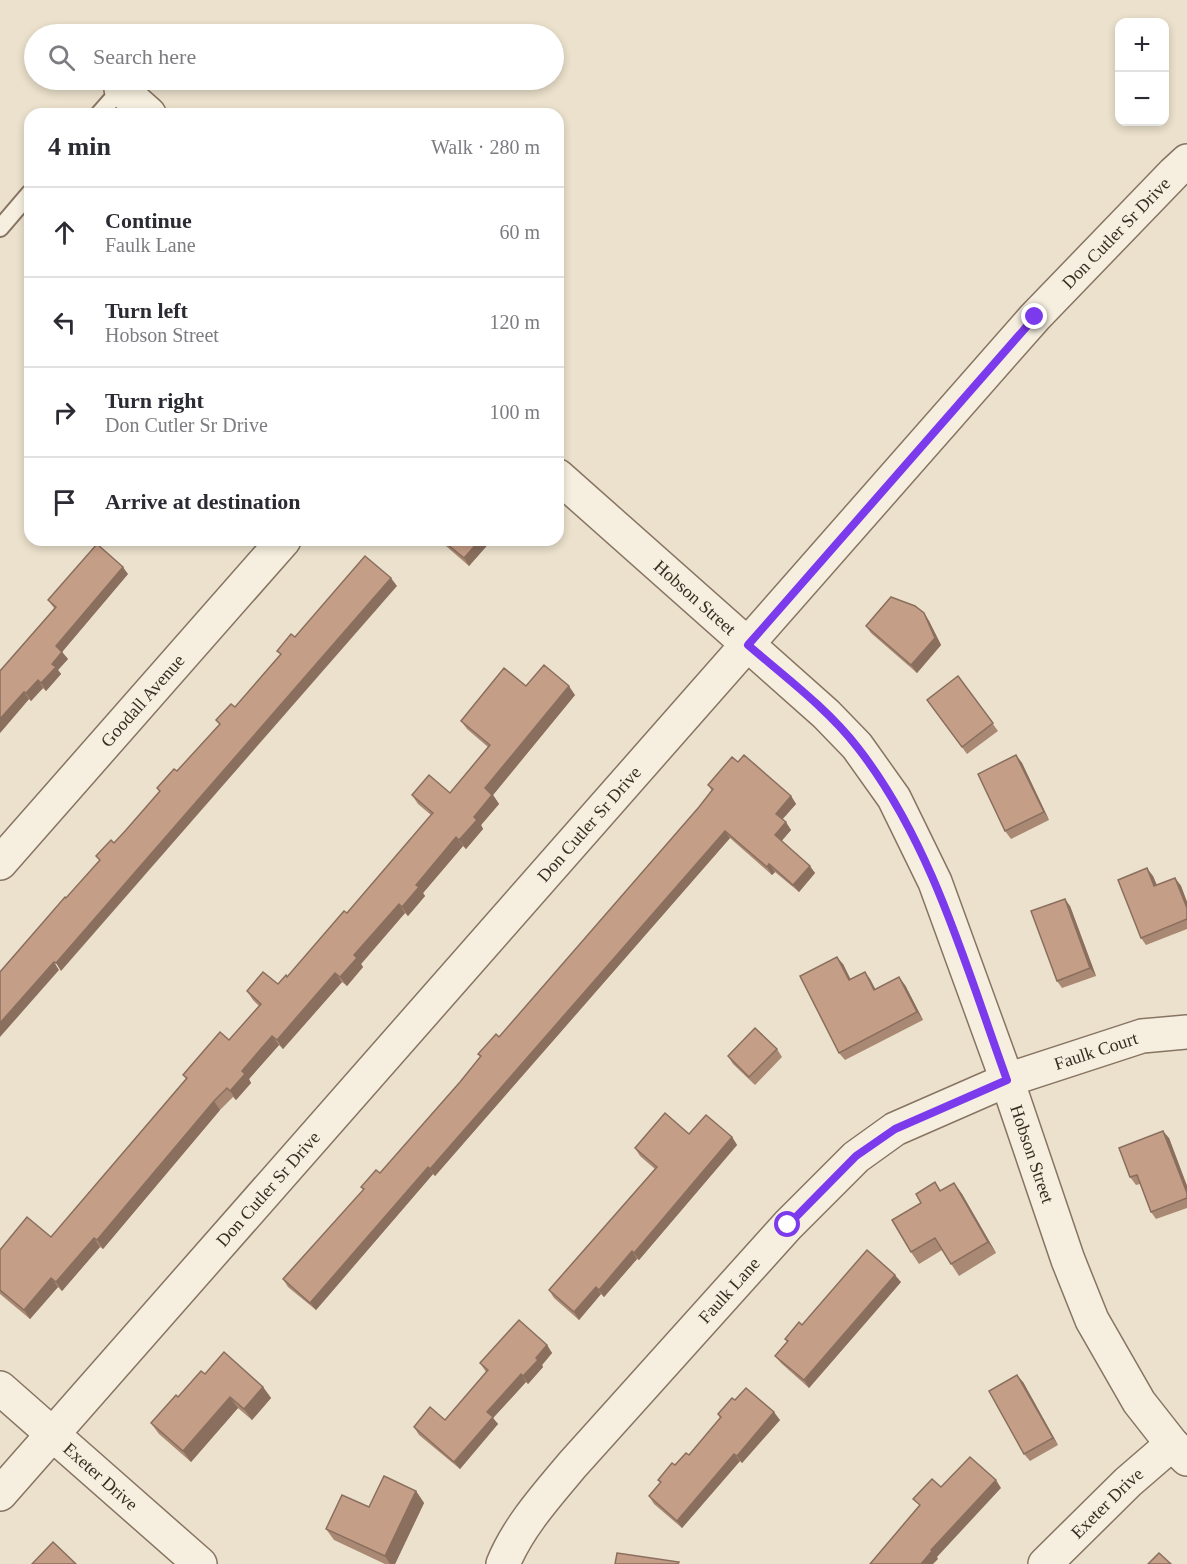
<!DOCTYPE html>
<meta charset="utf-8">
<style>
:root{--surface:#fff;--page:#f7f7f7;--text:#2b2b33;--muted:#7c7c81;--line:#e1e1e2}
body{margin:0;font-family:Georgia,serif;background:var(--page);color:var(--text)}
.controls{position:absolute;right:18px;top:18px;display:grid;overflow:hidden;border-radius:12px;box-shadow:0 3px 9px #0003}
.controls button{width:54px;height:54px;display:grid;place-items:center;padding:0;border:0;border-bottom:2px solid var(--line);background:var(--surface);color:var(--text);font:30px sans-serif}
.stop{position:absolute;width:18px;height:18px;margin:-14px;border:4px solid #7c3aed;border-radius:50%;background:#fff}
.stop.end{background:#7c3aed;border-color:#fff;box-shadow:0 2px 6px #0008}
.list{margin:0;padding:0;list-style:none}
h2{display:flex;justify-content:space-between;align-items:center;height:78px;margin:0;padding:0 24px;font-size:26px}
h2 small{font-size:20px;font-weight:400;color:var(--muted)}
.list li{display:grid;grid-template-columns:39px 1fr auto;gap:18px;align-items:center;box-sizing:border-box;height:90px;padding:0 24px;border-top:2px solid var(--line)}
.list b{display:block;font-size:22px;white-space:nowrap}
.list p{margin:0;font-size:20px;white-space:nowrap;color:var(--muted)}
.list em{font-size:20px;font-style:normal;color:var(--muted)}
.icon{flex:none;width:33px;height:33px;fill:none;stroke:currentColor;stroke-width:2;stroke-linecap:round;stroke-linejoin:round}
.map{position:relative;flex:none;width:1187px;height:1564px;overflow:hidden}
.search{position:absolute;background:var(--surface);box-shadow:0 3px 9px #0003;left:24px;top:24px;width:540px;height:66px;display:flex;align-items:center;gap:15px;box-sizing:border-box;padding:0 21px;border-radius:33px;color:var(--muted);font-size:22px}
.panel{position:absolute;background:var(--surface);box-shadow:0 3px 9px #0003;left:24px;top:108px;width:540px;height:438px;border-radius:18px}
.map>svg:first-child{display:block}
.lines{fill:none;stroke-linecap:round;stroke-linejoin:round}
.service-casing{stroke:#877462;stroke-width:20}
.minor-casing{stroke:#877462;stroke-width:36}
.tertiary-casing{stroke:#877462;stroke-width:36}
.service{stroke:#f6efdf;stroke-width:16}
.minor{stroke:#f6efdf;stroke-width:33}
.tertiary{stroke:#f6efdf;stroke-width:33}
.wall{fill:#a98874}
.shaded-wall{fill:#8a6f5e}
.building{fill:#c59e87;stroke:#8a6f5e;stroke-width:1.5}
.route{stroke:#7c3aed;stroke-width:8}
.labels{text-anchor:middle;stroke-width:4.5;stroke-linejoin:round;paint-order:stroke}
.street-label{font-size:18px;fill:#392d23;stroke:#f3ebdb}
</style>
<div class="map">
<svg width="1187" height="1564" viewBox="0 0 1187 1564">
<rect width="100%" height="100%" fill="#ebe1cc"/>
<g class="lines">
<defs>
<g id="service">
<polyline points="99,114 121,89"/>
<polyline points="0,228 30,193"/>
</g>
<g id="minor">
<polyline points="121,89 149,114"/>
<path id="s1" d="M558,476L826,714L857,746L894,798L935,882L1007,1080L1068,1260L1092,1320L1139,1402L1172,1444L1187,1459"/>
<path id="s2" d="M0,863L284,540"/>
<path id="s3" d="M0,1388L200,1564"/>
<path id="s4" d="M503,1564C518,1527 547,1495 573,1464L788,1225L856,1157L895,1129L1007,1080L1142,1036L1187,1032"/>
<path id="s5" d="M1045,1564L1128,1482L1172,1444"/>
</g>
<g id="tertiary">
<path id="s6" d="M0,1494L1035,317L1174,173L1187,161"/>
</g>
</defs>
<use href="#service" class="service-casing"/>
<use href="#minor" class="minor-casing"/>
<use href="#tertiary" class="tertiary-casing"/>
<use href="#service" class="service"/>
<use href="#minor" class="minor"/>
<use href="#tertiary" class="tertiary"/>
</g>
<g class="wall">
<polygon points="439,540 491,540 491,541 469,566"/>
<polygon points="128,574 62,652 68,659 58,670 61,674 46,691 43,688 31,701 29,699 0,733 54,608 48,600"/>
<polygon points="924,613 929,621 941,645 917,673 871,633 866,626"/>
<polygon points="958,676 998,731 967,754 927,700"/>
<polygon points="526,686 575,695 493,795 499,804 481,825 483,829 466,849 463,846 423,893 425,896 408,916 405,913 361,964 363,967 347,986 342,982 283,1049 279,1045 249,1079 251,1083 236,1100 233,1097 220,1110 103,1249 100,1247 62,1291 58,1287 30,1319 0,1294 0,1250 51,1237 186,1079 183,1075 229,1040 259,1006 253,1000 247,991 278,984 287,977 347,913 431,815 418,804 412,795 450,793 488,747 467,729 461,721"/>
<polygon points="1016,755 1022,763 1049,820 1011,839 1005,831"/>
<polygon points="738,762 791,796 796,804 782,819 791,830 781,841 815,873 799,892 775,872 772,875 730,838 435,1176 433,1174 316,1310 288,1287 283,1279 363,1190 361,1187 380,1173 460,1082 480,1057 478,1054 499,1037 699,807 712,791 708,785"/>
<polygon points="1153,876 1157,885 1175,878 1181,886 1187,902 1187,929 1146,945 1141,938"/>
<polygon points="1070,906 1096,976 1062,988 1057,981"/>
<polygon points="843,964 850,979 870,979 875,989 905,985 923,1020 845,1060 839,1053"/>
<polygon points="777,1049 782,1057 755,1085 733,1064 728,1056"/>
<polygon points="689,1134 732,1137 737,1145 639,1260 637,1259 604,1297 601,1294 579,1320 554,1298 549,1290 655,1169 640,1156 635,1148"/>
<polygon points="1169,1138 1187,1186 1187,1208 1156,1219 1151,1212 1140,1184 1136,1185 1130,1177"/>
<polygon points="935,1182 941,1191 954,1183 962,1194 996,1253 959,1276 942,1250 919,1264 911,1252 921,1203"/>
<polygon points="901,1282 809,1388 781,1363 775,1356 787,1342 785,1339 802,1325"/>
<polygon points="547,1345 552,1353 542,1365 543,1367 528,1384 526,1382 493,1418 498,1424 460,1469 419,1435 414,1427 445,1420 486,1372 480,1363"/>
<polygon points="205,1374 263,1387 271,1398 252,1420 238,1408 191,1462 159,1434 151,1423 178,1397"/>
<polygon points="1023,1382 1058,1445 1030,1461 1024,1454"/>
<polygon points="735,1400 780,1420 742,1463 740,1461 682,1528 654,1504 649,1496 660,1482 658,1480 675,1465 689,1455 720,1418 718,1414"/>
<polygon points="416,1491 424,1503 395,1564 385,1564 334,1540 326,1529 369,1507"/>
</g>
<g class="shaded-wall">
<polygon points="480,540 491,541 469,566 464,558"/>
<polygon points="123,567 128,574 62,652 68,659 58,670 61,674 46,691 41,683 52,664 56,646"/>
<polygon points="391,578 397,586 61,971 56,963"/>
<polygon points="924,613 929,621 941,645 917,673 911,665"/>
<polygon points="38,680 43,688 31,701 26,693"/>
<polygon points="569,686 575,695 493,795 499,804 481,825 483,829 466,849 459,840 474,817 485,788"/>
<polygon points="24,692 29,699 0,733 0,719"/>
<polygon points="1016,755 1022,763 1049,820 1044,812"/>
<polygon points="791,796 796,804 781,821 776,814"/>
<polygon points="786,822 791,830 780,843 775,835"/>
<polygon points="725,831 730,838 435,1176 430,1169"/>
<polygon points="456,837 463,846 423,893 425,896 408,916 402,907 416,885"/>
<polygon points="769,864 775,872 772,875 767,867"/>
<polygon points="810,866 815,873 799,892 793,885"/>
<polygon points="1147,868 1153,876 1160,894 1154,886"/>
<polygon points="1175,878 1181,886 1187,902 1187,908"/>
<polygon points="1065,899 1070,906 1096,976 1090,968"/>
<polygon points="399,904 405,913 361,964 363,967 347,986 340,977 354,955"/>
<polygon points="837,957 843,964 855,988 849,980"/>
<polygon points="54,962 59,970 0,1037 0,1023"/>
<polygon points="865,972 870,979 880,998 874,990"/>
<polygon points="335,973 342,982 283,1049 277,1040"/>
<polygon points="899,977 905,985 923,1020 917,1012"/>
<polygon points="272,1036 279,1045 249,1079 251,1083 236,1100 230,1091 242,1071"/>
<polygon points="214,1101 220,1110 103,1249 97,1240"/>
<polygon points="1163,1131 1169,1138 1187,1186 1187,1193"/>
<polygon points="732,1137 737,1145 639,1260 634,1253"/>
<polygon points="428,1167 433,1174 316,1310 310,1303"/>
<polygon points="954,1183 962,1194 996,1253 988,1242"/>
<polygon points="94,1238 100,1247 62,1291 56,1282"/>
<polygon points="632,1251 637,1259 604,1297 599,1290"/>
<polygon points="895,1275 901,1282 809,1388 804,1380"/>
<polygon points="51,1278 58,1287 30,1319 24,1310"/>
<polygon points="596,1287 601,1294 579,1320 574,1312"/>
<polygon points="547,1345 552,1353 542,1365 543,1367 528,1384 523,1376 536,1358"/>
<polygon points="521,1374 526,1382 493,1418 498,1424 460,1469 454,1462 487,1412"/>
<polygon points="1017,1375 1023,1382 1058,1445 1053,1438"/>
<polygon points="263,1387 271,1398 252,1420 244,1409"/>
<polygon points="230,1397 238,1408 191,1462 183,1451"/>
<polygon points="774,1412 780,1420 742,1463 737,1456"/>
<polygon points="734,1454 740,1461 682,1528 677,1521"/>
<polygon points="996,1480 1001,1488 937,1557 938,1559 933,1564 921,1564 931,1550"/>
<polygon points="416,1491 424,1503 395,1564 390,1564 385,1556"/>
</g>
<g class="building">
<polygon points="442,540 480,540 464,558"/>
<polygon points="97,544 123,567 56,646 62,652 52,664 56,667 41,683 38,680 26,693 24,692 0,719 0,671 56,607 48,600"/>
<polygon points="365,556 391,578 56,963 54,962 0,1023 0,972 65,897 66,898 100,860 96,856 111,840 114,843 126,830 160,791 157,788 174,769 177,771 220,724 216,720 231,704 235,707 281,654 277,651 291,634 295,637"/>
<polygon points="891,597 915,606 924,613 935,638 911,665 866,626"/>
<polygon points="544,665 569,686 485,788 492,795 474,817 477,820 459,840 456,837 416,885 419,887 402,907 399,904 354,955 357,958 340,977 335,973 277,1040 272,1036 242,1071 245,1074 230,1091 227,1088 214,1101 97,1240 94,1238 56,1282 51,1278 24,1310 0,1290 0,1250 27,1217 51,1237 187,1078 183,1075 220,1032 229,1040 261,1004 247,991 263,972 278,984 286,975 287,977 344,911 347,913 431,815 433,813 412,795 429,775 450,793 490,745 461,721 504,668 526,686"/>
<polygon points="958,676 993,723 962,747 927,700"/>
<polygon points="744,755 791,796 776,814 786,822 775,835 810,866 793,885 769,864 767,867 725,831 430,1169 428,1167 310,1303 283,1279 364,1189 361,1187 376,1170 380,1173 460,1082 481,1056 478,1054 496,1034 499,1037 699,807 713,789 708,785 732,757 738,762"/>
<polygon points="1016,755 1044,812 1005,831 978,774"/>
<polygon points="1147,868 1154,886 1175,878 1187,908 1187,919 1141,938 1118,880"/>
<polygon points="1065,899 1090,968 1057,981 1031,911"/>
<polygon points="837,957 849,980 865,972 874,990 899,977 917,1012 839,1053 800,976"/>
<polygon points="755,1028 777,1049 749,1077 728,1056"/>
<polygon points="665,1113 689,1134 706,1115 732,1137 634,1253 632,1251 599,1290 596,1287 574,1312 549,1290 657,1167 635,1148"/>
<polygon points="1163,1131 1187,1193 1187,1198 1151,1212 1137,1175 1130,1177 1119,1148"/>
<polygon points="935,1182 940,1191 954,1183 988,1242 951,1264 935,1238 911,1252 892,1220 921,1203 916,1194"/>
<polygon points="867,1250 895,1275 804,1380 775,1356 788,1341 785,1339 799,1322 802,1325"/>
<polygon points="519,1320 547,1345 536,1358 538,1360 523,1376 521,1374 487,1412 493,1417 454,1462 414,1427 430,1407 445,1420 488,1370 480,1363"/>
<polygon points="224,1352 263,1387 244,1409 230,1397 183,1451 151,1423 176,1395 178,1397 201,1371 205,1374"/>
<polygon points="1017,1375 1053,1438 1024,1454 989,1391"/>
<polygon points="746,1388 774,1412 737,1456 734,1454 677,1521 649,1496 661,1482 658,1480 672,1463 675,1465 686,1453 689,1455 721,1417 718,1414 732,1398 735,1400"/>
<polygon points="970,1457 996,1480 931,1550 932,1551 921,1564 870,1564 920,1505 913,1499 932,1479 941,1487"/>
<polygon points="384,1476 416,1491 385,1556 326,1529 342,1495 369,1507"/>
<polygon points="53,1542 76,1564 32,1564"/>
<polygon points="617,1553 679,1562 678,1564 615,1564"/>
<polygon points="1159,1553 1171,1564 1148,1564"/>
</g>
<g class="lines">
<path class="route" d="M788,1225L856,1156L895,1129L1007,1080C966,967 932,843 858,748C827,708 785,677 748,645L1035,317"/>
</g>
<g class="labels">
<g class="street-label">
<text dy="6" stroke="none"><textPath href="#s6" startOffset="1684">Don Cutler Sr Drive</textPath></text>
<text dy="6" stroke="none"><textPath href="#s1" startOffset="183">Hobson Street</textPath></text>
<text dy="6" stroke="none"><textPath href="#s2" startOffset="216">Goodall Avenue</textPath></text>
<text dy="6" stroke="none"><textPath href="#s6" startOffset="892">Don Cutler Sr Drive</textPath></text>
<text dy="6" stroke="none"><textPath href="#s4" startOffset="804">Faulk Court</textPath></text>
<text dy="6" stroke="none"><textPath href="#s1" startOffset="849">Hobson Street</textPath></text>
<text dy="6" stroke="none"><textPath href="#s6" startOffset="406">Don Cutler Sr Drive</textPath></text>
<text dy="6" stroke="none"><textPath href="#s4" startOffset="356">Faulk Lane</textPath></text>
<text dy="6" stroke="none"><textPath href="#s3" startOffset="134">Exeter Drive</textPath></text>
<text dy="6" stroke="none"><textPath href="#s5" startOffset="87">Exeter Drive</textPath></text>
</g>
</g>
</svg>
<div class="controls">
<button>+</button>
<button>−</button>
</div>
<div class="stop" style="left:788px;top:1225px"></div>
<div class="stop end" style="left:1035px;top:317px"></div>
<div class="search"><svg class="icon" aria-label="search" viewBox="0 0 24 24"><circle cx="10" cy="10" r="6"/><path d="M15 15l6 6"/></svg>Search here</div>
<section class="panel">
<h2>4 min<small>Walk · 280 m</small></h2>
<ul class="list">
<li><svg class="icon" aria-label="ahead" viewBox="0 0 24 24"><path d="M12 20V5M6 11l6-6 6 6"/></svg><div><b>Continue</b><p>Faulk Lane</p></div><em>60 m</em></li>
<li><svg class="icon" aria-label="left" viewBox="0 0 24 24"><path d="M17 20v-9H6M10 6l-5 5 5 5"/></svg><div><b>Turn left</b><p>Hobson Street</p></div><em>120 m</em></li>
<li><svg class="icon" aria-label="right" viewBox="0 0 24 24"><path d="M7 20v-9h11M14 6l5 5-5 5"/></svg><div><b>Turn right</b><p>Don Cutler Sr Drive</p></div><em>100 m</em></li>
<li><svg class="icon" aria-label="arrive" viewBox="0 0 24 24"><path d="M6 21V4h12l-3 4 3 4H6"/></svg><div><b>Arrive at destination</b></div></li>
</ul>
</section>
</div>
